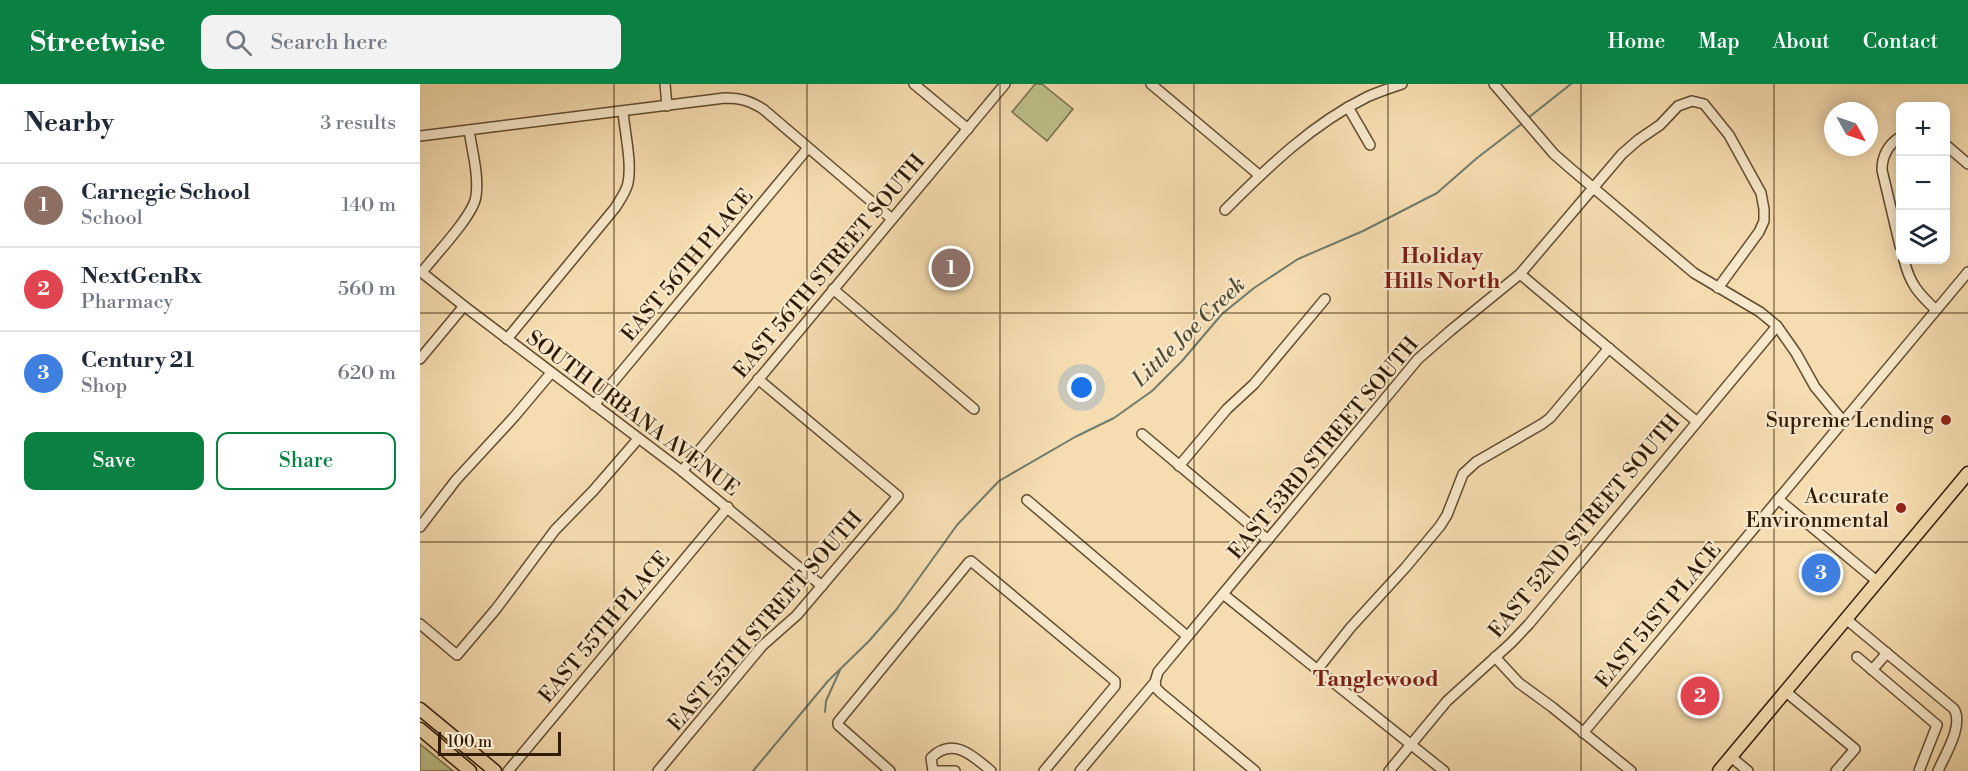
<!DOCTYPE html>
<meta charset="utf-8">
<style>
:root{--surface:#fff;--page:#f2f2f3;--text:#1f2937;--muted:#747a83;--line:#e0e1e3;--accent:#0b8043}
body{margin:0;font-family:"Libre Bodoni",serif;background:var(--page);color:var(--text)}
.controls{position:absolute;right:18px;top:18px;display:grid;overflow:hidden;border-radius:12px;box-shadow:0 3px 15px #0003}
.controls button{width:54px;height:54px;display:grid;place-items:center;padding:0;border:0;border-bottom:2px solid var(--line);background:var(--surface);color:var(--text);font:30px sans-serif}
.compass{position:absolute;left:1404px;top:18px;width:54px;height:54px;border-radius:50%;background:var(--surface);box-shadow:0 3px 15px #0003;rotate:130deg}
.scale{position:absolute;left:18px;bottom:15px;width:123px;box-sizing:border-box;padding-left:6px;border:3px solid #301c04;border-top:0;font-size:16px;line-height:21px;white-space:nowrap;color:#301c04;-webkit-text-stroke:4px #f9e9cc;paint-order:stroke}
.you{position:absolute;left:662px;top:304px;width:21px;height:21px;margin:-15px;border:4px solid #fff;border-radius:50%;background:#1a73e8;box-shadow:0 0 0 9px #1a73e833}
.badge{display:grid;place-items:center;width:39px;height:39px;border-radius:50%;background:var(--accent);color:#fff;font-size:20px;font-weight:700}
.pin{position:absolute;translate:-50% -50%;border:3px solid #fff;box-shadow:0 2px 6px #0006}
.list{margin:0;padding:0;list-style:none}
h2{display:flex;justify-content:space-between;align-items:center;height:78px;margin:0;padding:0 24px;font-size:26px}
h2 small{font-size:20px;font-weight:400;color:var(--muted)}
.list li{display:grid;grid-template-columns:39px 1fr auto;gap:18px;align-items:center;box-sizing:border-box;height:84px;padding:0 24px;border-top:2px solid var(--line)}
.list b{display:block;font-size:22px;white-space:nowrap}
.list p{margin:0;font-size:20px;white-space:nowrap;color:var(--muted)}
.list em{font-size:20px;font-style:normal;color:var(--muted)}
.actions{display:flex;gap:12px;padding:18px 24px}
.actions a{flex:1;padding:14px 0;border:2px solid var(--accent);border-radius:12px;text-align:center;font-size:21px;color:var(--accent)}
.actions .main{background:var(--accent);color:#fff}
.icon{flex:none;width:33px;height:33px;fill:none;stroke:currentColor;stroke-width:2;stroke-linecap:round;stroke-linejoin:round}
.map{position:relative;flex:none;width:1548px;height:687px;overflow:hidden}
header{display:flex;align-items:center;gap:36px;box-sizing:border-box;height:84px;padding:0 30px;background:var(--accent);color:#fff}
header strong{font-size:28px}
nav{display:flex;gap:33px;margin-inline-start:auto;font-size:21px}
.search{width:420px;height:54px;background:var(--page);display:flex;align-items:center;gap:15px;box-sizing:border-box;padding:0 21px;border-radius:12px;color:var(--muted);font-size:22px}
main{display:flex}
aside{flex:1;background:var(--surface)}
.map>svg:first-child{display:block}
.green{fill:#bec08a;stroke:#776e47;stroke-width:1.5}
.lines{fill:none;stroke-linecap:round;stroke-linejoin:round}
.stream{stroke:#717b6a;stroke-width:2}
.minor-casing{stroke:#624c2f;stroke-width:12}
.major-casing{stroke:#301c04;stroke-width:15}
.minor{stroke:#f9e9cc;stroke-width:9}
.major{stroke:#f6ddb1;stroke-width:12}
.grid{fill:none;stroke:#301c04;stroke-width:1.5;stroke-opacity:0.55}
.poi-dot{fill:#8f2418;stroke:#f9e9cc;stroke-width:2}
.labels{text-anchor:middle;stroke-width:4.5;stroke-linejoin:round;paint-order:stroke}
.street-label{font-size:21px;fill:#301c04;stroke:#f9e9cc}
.poi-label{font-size:21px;fill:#301c04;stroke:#f9e9cc;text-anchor:end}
.neighbourhood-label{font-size:22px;font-weight:bold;fill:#7a1f14;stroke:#f9e9cc}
.water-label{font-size:22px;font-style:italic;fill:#514c37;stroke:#f9e9cc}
</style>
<header>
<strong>Streetwise</strong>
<div class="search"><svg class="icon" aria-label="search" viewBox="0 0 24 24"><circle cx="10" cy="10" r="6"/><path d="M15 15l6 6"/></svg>Search here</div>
<nav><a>Home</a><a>Map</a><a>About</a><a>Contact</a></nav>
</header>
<main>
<aside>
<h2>Nearby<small>3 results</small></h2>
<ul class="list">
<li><span class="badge" style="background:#8d6e63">1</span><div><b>Carnegie School</b><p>School</p></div><em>140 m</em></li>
<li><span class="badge" style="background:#e0444e">2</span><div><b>NextGenRx</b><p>Pharmacy</p></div><em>560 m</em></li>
<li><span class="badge" style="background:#3f7fe0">3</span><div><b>Century 21</b><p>Shop</p></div><em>620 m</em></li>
</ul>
<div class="actions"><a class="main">Save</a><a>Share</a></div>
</aside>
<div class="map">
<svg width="1548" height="687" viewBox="0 0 1548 687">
<rect width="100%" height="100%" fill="#f6ddb1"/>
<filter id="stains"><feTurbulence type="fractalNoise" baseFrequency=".00333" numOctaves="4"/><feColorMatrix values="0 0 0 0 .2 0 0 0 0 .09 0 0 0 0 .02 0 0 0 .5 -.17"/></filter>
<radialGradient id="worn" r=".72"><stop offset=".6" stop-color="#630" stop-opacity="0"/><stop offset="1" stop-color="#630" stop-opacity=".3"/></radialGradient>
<g class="green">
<polygon points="615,0 622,0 653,25 627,57 592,28"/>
<polygon points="0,660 33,687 0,687"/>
</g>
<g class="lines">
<g class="stream">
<polyline points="1108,34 1151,0"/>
<polyline points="405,628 406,617 420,586"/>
<polyline points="333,687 408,597 449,557 476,526 537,441 579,397 655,353 694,334 732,307 762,277 802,230 834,204 878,175 943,147 1017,109 1057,74 1104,38"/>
</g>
<defs>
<g id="minor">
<polyline points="245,0 247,22"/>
<polyline points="494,0 548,45"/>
<polyline points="731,0 839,91"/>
<polyline points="1074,0 1134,70 1150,84 1274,189 1340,228 1357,242 1376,269 1395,303 1423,337"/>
<polyline points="928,23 950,61"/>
<path d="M0,52L305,14C321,14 330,17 343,25L472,135"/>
<path d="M1480,53C1468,61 1462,72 1462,86L1480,162"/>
<polyline points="1526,61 1548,80"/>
<path d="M805,126C848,83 892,40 947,13C958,8 970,4 982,0"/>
<path d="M1484,176C1490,200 1498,209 1516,226"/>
<polyline points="0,187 44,222 262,387 402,502"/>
<path d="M2,188C15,171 54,131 56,112C59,91 52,67 49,46"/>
<polyline points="1100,190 1276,337"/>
<polyline points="413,205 554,325"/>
<path d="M87,255L195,124C200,116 206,108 208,99C212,79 205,49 203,28"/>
<polyline points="0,275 44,222"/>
<polyline points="174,321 388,64"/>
<polyline points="722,350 848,456"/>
<polyline points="759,382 807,325 834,300 905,215"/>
<polyline points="262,387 585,0"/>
<polyline points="1358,415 1458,498"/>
<polyline points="607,416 767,552"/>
<polyline points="0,443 36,396 94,333 131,289"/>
<polyline points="803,510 1024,687"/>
<path d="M1426,535L1534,625C1544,641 1525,671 1518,687"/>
<polyline points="0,540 37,571 76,525 135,446 173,407 218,355"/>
<polyline points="1075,573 1099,599 1132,623 1211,687"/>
<polyline points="1437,573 1517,641 1499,687"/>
<polyline points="897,586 931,543 985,484 1020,442 1027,431 1043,390 1056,378 1122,340 1130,334 1189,264"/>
<polyline points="1452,586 1467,569"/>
<polyline points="735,598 736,604 741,609 835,687"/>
<polyline points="1366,608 1435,665 1416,687"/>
<polyline points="1163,649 1548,188"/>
<polyline points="1311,673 1328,687"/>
<polyline points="88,687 308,423"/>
<polyline points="238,687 342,562 377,531 478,412 338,295"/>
<polyline points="470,687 418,641 418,638 549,478 551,477 695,597 695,602 624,687"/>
<path d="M513,687L511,674C533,652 553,672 571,687"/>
<polyline points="514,687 535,687"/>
<polyline points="660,687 735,598 738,588 998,275 1030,247 1100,190 1202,70 1218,56 1240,41 1258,22 1272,17 1284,20 1309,51 1341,109 1344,125 1344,137 1339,148 1298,204"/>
<polyline points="969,687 1027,617 1091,559 1109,540 1357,242"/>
</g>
<g id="major">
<polyline points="0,625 75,687"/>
<polyline points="0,645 50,687"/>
<polyline points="1299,687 1548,389"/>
</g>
</defs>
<use href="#minor" class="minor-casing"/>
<use href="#major" class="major-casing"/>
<use href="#minor" class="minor"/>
<use href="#major" class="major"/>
</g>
<path class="grid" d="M194,0V687M387,0V687M580,0V687M774,0V687M968,0V687M1161,0V687M1354,0V687M0,229H1548M0,458H1548"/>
<g class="poi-dot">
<circle cx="1526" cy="336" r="6"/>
<circle cx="1481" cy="424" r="6"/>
</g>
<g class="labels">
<g class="street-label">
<text transform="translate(267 181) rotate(-50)" y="7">EAST 56TH PLACE</text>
<text transform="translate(409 182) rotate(-50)" y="7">EAST 56TH STREET SOUTH</text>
<text transform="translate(213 329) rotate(37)" y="7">SOUTH URBANA AVENUE</text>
<text transform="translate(903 364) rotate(-50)" y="7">EAST 53RD STREET SOUTH</text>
<text transform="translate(1164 442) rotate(-50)" y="7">EAST 52ND STREET SOUTH</text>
<text transform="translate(1238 531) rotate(-50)" y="7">EAST 51ST PLACE</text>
<text transform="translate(345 537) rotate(-49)" y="7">EAST 55TH STREET SOUTH</text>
<text transform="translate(184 543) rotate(-50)" y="7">EAST 55TH PLACE</text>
</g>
<g class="poi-label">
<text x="1514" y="343">Supreme Lending</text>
<text x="1469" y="419">Accurate<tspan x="1469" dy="24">Environmental</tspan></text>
</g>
<g class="neighbourhood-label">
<text x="1022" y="179">Holiday<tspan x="1022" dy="25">Hills North</tspan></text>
<text x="956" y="602">Tanglewood</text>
</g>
<g class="water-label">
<text transform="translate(768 247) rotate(-44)" y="8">Little Joe Creek</text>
</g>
</g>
<rect width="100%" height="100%" filter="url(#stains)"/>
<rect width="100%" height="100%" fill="url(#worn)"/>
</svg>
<div class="controls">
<button>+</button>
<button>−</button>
<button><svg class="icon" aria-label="layers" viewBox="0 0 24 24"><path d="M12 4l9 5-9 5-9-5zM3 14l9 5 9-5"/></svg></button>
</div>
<svg class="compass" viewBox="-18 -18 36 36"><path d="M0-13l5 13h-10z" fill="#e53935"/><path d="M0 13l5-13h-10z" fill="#747a83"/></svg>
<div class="scale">100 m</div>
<div class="you"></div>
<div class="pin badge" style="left:531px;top:184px;background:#8d6e63">1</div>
<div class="pin badge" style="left:1280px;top:612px;background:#e0444e">2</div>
<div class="pin badge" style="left:1401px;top:489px;background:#3f7fe0">3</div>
</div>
</main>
